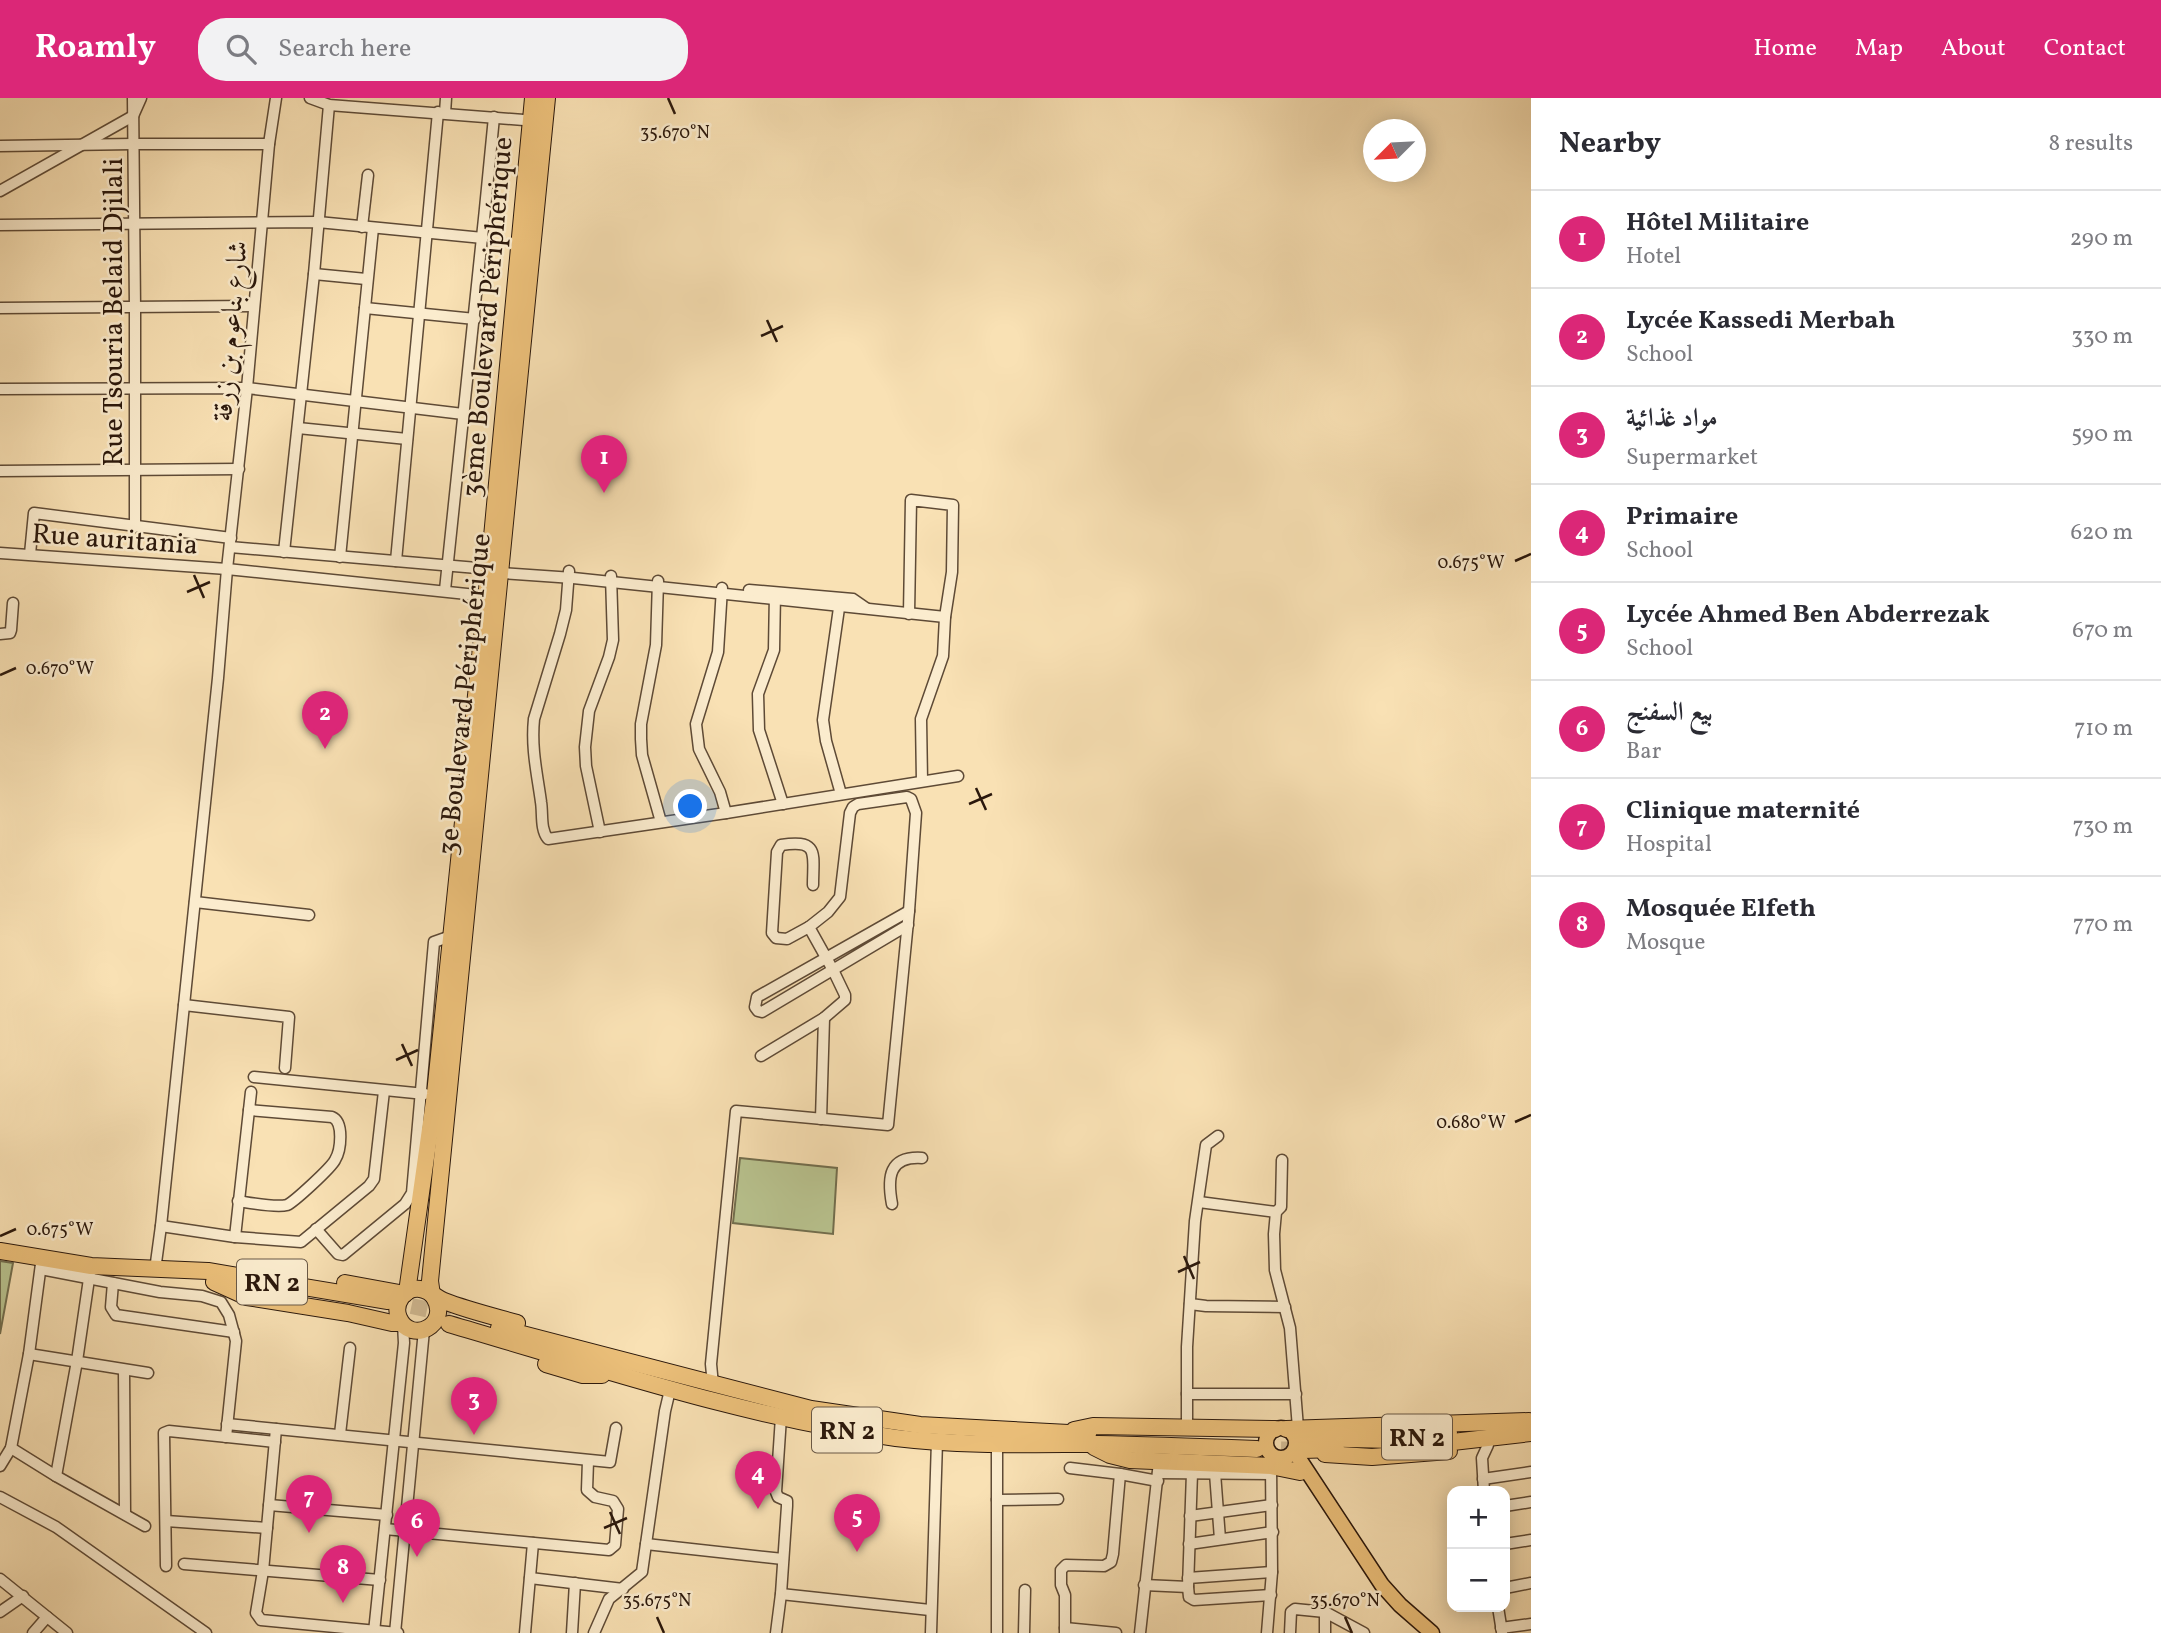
<!DOCTYPE html>
<meta charset="utf-8">
<style>
:root{--surface:#fff;--page:#f2f2f3;--text:#2b2b33;--muted:#7c7c81;--line:#e1e1e2;--accent:#db2777}
body{margin:0;font-family:Vollkorn,Amiri,serif;background:var(--page);color:var(--text)}
.controls{position:absolute;right:21px;bottom:21px;display:grid;overflow:hidden;border-radius:14px;box-shadow:0 4px 18px #0003}
.controls button{width:63px;height:63px;display:grid;place-items:center;padding:0;border:0;border-bottom:2px solid var(--line);background:var(--surface);color:var(--text);font:35px sans-serif}
.compass{position:absolute;left:1363px;top:21px;width:63px;height:63px;border-radius:50%;background:var(--surface);box-shadow:0 4px 18px #0003;rotate:246deg}
.you{position:absolute;left:691px;top:709px;width:24px;height:24px;margin:-18px;border:5px solid #fff;border-radius:50%;background:#1a73e8;box-shadow:0 0 0 10px #1a73e833}
.badge{display:grid;place-items:center;width:46px;height:46px;border-radius:50%;background:var(--accent);color:#fff;font-size:23px;font-weight:700}
.pin{position:absolute;translate:-50% -58px;filter:drop-shadow(0 2px 4px #0008)}
.pin::after{content:'';position:absolute;top:37px;width:24px;height:21px;background:inherit;clip-path:polygon(0 0,100% 0,50% 100%)}
.list{margin:0;padding:0;list-style:none}
h2{display:flex;justify-content:space-between;align-items:center;height:91px;margin:0;padding:0 28px;font-size:30px}
h2 small{font-size:23px;font-weight:400;color:var(--muted)}
.list li{display:grid;grid-template-columns:46px 1fr auto;gap:21px;align-items:center;box-sizing:border-box;height:98px;padding:0 28px;border-top:2px solid var(--line)}
.list b{display:block;font-size:26px;white-space:nowrap}
.list p{margin:0;font-size:23px;white-space:nowrap;color:var(--muted)}
.list em{font-size:23px;font-style:normal;color:var(--muted)}
.icon{flex:none;width:38px;height:38px;fill:none;stroke:currentColor;stroke-width:2;stroke-linecap:round;stroke-linejoin:round}
.map{position:relative;flex:none;width:1531px;height:1535px;overflow:hidden}
header{display:flex;align-items:center;gap:42px;box-sizing:border-box;height:98px;padding:0 35px;background:var(--accent);color:#fff}
header strong{font-size:33px}
nav{display:flex;gap:38px;margin-inline-start:auto;font-size:24px}
.search{width:490px;height:63px;background:var(--page);display:flex;align-items:center;gap:18px;box-sizing:border-box;padding:0 24px;border-radius:28px;color:var(--muted);font-size:26px}
main{display:flex}
aside{flex:1;background:var(--surface)}
.map>svg:first-child{display:block}
.green{fill:#b9c490;stroke:#726e4e;stroke-width:2}
.lines{fill:none;stroke-linecap:round;stroke-linejoin:round}
.highway-tunnel{stroke:#d0b992;stroke-width:16;stroke-dasharray:16 8;stroke-linecap:butt}
.minor-casing{stroke:#5e4a36;stroke-width:13}
.major-casing{stroke:#2b180c;stroke-width:17}
.highway-casing{stroke:#2b180c;stroke-width:18}
.minor{stroke:#fbecce;stroke-width:10}
.major{stroke:#ecc07a;stroke-width:14}
.highway{stroke:#ecc07a;stroke-width:16}
.ticks{fill:none;stroke:#2b180c;stroke-width:2.5}
.labels{text-anchor:middle;stroke-width:5;stroke-linejoin:round;paint-order:stroke}
.shield{fill:#fbecce;stroke:#695846;stroke-width:2}
.shield-label{font-size:26px;font-weight:bold;fill:#2b180c}
.street-label{font-size:28px;fill:#2b180c;stroke:#fbecce}
.ticks-label{font-size:18px;text-anchor:middle;fill:#2b180c;stroke:#fbecce;stroke-width:5;stroke-linejoin:round;paint-order:stroke}
</style>
<header>
<strong>Roamly</strong>
<div class="search"><svg class="icon" aria-label="search" viewBox="0 0 24 24"><circle cx="10" cy="10" r="6"/><path d="M15 15l6 6"/></svg>Search here</div>
<nav><a>Home</a><a>Map</a><a>About</a><a>Contact</a></nav>
</header>
<main>
<div class="map">
<svg width="1531" height="1535" viewBox="0 0 1531 1535">
<rect width="100%" height="100%" fill="#f9e1b4"/>
<filter id="stains"><feTurbulence type="fractalNoise" baseFrequency=".00286" numOctaves="4"/><feColorMatrix values="0 0 0 0 .2 0 0 0 0 .09 0 0 0 0 .02 0 0 0 .5 -.17"/></filter>
<radialGradient id="worn" r=".72"><stop offset=".6" stop-color="#630" stop-opacity="0"/><stop offset="1" stop-color="#630" stop-opacity=".3"/></radialGradient>
<g class="green">
<polygon points="740,1060 837,1070 833,1136 733,1125"/>
<polygon points="0,1163 13,1165 0,1236"/>
</g>
<g class="lines">
<g class="highway-tunnel">
<polyline points="388,1203 454,1217"/>
<polyline points="1257,1351 1303,1352"/>
</g>
<defs>
<g id="minor">
<polyline points="133,0 135,210 135,429"/>
<polyline points="310,0 329,7 524,22"/>
<polyline points="445,15 446,0"/>
<polyline points="0,48 133,46 269,46"/>
<polyline points="0,93 133,18 141,0"/>
<polyline points="0,127 318,124 483,140"/>
<polyline points="362,129 368,77"/>
<polyline points="314,176 366,181"/>
<polyline points="0,210 254,208"/>
<polyline points="365,210 475,221"/>
<polyline points="0,291 247,290 463,316"/>
<polyline points="298,330 407,341"/>
<polyline points="0,373 239,371"/>
<polyline points="230,449 489,471"/>
<polyline points="284,454 314,176 329,7"/>
<polyline points="0,455 227,471 486,498"/>
<polyline points="30,456 34,415 231,440"/>
<polyline points="340,459 373,130"/>
<polyline points="396,463 438,14"/>
<path d="M569,473L566,512L560,536L534,621C531,650 537,675 541,704C543,716 540,731 548,741L726,715L958,678"/>
<polyline points="502,475 573,480 945,519"/>
<polyline points="658,483 656,547 641,626 641,641 642,657 661,724"/>
<polyline points="722,490 718,554 696,626 699,651 720,694 726,715"/>
<path d="M445,492C461,335 479,177 494,19"/>
<polyline points="749,492 853,501 866,510"/>
<polyline points="775,495 774,552 758,596 759,632 783,706"/>
<polyline points="840,503 823,622 826,643 841,696"/>
<polyline points="909,516 911,402 953,407 952,474 945,519 943,558 921,621 922,683"/>
<polyline points="0,536 10,535 11,532 13,505"/>
<polyline points="600,734 586,668 585,649 589,613 609,559 613,542 611,478"/>
<polyline points="195,804 309,817"/>
<polyline points="908,827 762,914 758,913 755,909 757,899 909,813"/>
<path d="M809,829L787,841L776,840L772,835L777,754L781,747C820,741 813,756 813,787"/>
<polyline points="184,907 289,919 285,970"/>
<polyline points="254,979 425,996"/>
<polyline points="821,1021 824,920"/>
<polyline points="1282,1062 1281,1109 1276,1114 1274,1136 1275,1172 1290,1230 1298,1330"/>
<path d="M238,1103C251,1105 276,1110 287,1107C294,1104 331,1070 335,1062C341,1052 344,1024 332,1019L249,1012"/>
<polyline points="1199,1104 1276,1114"/>
<path d="M892,1106C887,1079 889,1058 922,1060"/>
<polyline points="161,1128 235,1139 301,1144 369,1088 374,1081 384,993"/>
<polyline points="316,1131 338,1156 343,1157 405,1106 412,1095 434,844 451,838"/>
<polyline points="235,1139 251,994"/>
<polyline points="41,1171 160,1194 202,1198 221,1204 229,1217 236,1243 226,1339"/>
<polyline points="155,1172 161,1128 184,907 218,580 227,471 247,290 269,46 276,0"/>
<polyline points="113,1185 111,1209 116,1217 234,1234"/>
<polyline points="1190,1206 1206,1208 1285,1209"/>
<polyline points="29,1256 148,1275"/>
<polyline points="124,1272 125,1416"/>
<polyline points="713,1287 711,1266 736,1013 888,1027 909,813 916,715 911,701 907,699 858,706 853,709 850,715 840,799 828,814 809,829 833,872 845,897 845,902 824,920 761,958"/>
<polyline points="1187,1296 1296,1296"/>
<polyline points="227,1326 610,1364 616,1330"/>
<polyline points="1187,1329 1187,1249 1195,1123 1206,1047 1218,1038"/>
<polyline points="276,1331 263,1473 256,1515 261,1522 398,1535"/>
<polyline points="340,1336 350,1250"/>
<polyline points="11,1350 56,1378 145,1428"/>
<polyline points="0,1368 11,1350 29,1256 41,1166"/>
<polyline points="1070,1370 1120,1376 1158,1383"/>
<polyline points="1158,1375 1271,1376"/>
<polyline points="1192,1375 1188,1489 1189,1499 1194,1502 1271,1497"/>
<polyline points="1215,1375 1220,1441"/>
<polyline points="56,1378 77,1263 90,1174"/>
<polyline points="1483,1381 1531,1374"/>
<polyline points="1484,1393 1482,1360 1488,1347"/>
<polyline points="0,1399 56,1429 206,1535"/>
<polyline points="997,1402 1058,1401"/>
<polyline points="269,1407 387,1417"/>
<polyline points="1505,1408 1531,1404"/>
<polyline points="1190,1418 1272,1407"/>
<polyline points="166,1423 267,1430"/>
<polyline points="385,1431 609,1452 615,1447 618,1411 613,1403 595,1399 587,1392 588,1363"/>
<polyline points="646,1446 783,1461"/>
<polyline points="1189,1446 1273,1434"/>
<polyline points="1505,1446 1531,1442"/>
<polyline points="184,1466 380,1482"/>
<polyline points="166,1468 164,1335 169,1333 275,1344"/>
<polyline points="530,1480 623,1491"/>
<polyline points="1188,1480 1272,1474"/>
<polyline points="0,1481 67,1535"/>
<polyline points="1144,1487 1188,1489"/>
<polyline points="1505,1490 1531,1485"/>
<polyline points="781,1496 930,1512"/>
<polyline points="1498,1509 1502,1534"/>
<polyline points="0,1514 23,1498"/>
<polyline points="1065,1530 1116,1535"/>
<polyline points="1501,1530 1531,1526"/>
<polyline points="374,1534 404,1245 403,1226"/>
<polyline points="33,1535 47,1519"/>
<polyline points="395,1535 424,1232"/>
<polyline points="525,1535 533,1445"/>
<polyline points="572,1535 575,1485"/>
<polyline points="594,1535 609,1501 642,1474 665,1313 670,1292"/>
<polyline points="776,1535 781,1496 787,1408 787,1403 778,1399 776,1394 781,1319"/>
<polyline points="931,1535 937,1343"/>
<polyline points="997,1535 997,1346"/>
<polyline points="1024,1535 1025,1492"/>
<polyline points="1065,1535 1065,1497 1061,1487 1061,1472 1066,1467 1104,1468 1111,1464 1113,1456 1120,1376"/>
<polyline points="1140,1535 1159,1364"/>
<polyline points="1267,1535 1272,1474 1271,1368"/>
<polyline points="1290,1535 1291,1514 1295,1511 1325,1514 1364,1535"/>
<polyline points="1325,1535 1325,1514"/>
</g>
<g id="major">
<circle cx="1281" cy="1345" r="15"/>
<polyline points="1294,1353 1382,1487 1400,1507 1432,1535"/>
</g>
<g id="highway">
<polyline points="0,1153 91,1168 208,1173 388,1203"/>
<polyline points="214,1184 247,1199 348,1215 392,1225 401,1225"/>
<polyline points="345,1185 405,1196"/>
<polyline points="407,1194 435,996 489,471 533,0"/>
<polyline points="432,1197 430,1183 547,0"/>
<path d="M434,1199C451,1227 411,1247 399,1220C393,1206 404,1189 420,1191C429,1192 435,1199 444,1203C467,1212 492,1218 517,1225"/>
<path d="M449,1226C596,1269 743,1319 896,1340C963,1348 1031,1346 1098,1346C1151,1347 1204,1349 1257,1351"/>
<polyline points="499,1230 811,1311 920,1327 1088,1336"/>
<polyline points="546,1266 583,1277 602,1277"/>
<polyline points="1286,1331 1529,1323"/>
<polyline points="1074,1332 1093,1328 1275,1331"/>
<polyline points="1307,1340 1393,1342 1449,1335"/>
<polyline points="1435,1346 1531,1335"/>
<polyline points="1094,1349 1110,1357 1130,1362 1271,1368 1300,1374"/>
<polyline points="1303,1352 1336,1351"/>
<polyline points="1325,1356 1372,1359 1449,1353"/>
</g>
</defs>
<use href="#minor" class="minor-casing"/>
<use href="#major" class="major-casing"/>
<use href="#highway" class="highway-casing"/>
<use href="#minor" class="minor"/>
<use href="#major" class="major"/>
<use href="#highway" class="highway"/>
</g>
<path class="ticks" d="M668,0L675,16M767,222L777,244M761,238L783,228M1515,463L1531,456M194,477L204,500M187,494L210,484M0,577L16,570M976,690L986,712M969,706L992,696M402,946L412,968M396,962L418,952M1515,1024L1531,1017M0,1138L16,1131M1184,1158L1194,1181M1178,1174L1200,1164M610,1414L620,1436M604,1430L627,1420M657,1519L664,1535M1345,1519L1352,1535"/>
<g class="labels">
<g class="shield">
<rect x="237" y="1161.5" width="70" height="45" rx="5"/>
<rect x="812" y="1309.5" width="70" height="45" rx="5"/>
<rect x="1382" y="1316.5" width="70" height="45" rx="5"/>
</g>
<g class="shield-label">
<text x="272" y="1193">RN 2</text>
<text x="847" y="1341">RN 2</text>
<text x="1417" y="1348">RN 2</text>
</g>
<g class="street-label">
<text transform="translate(112 214) rotate(-90)" y="10">Rue Tsouria Belaid Djilali</text>
<text transform="translate(486 219) rotate(-85)" y="10">3ème Boulevard Périphérique</text>
<text transform="translate(229 233) rotate(-85)" y="10">شارع بناعوم بن زرقة</text>
<text transform="translate(115 440) rotate(4)" y="10">Rue auritania</text>
<text transform="translate(463 596) rotate(-84)" y="10">3e Boulevard Périphérique</text>
</g>
</g>
<g class="ticks-label">
<text x="675" y="40">35.670°N</text>
<text x="1471" y="470">0.675°W</text>
<text x="60" y="576">0.670°W</text>
<text x="1471" y="1030">0.680°W</text>
<text x="60" y="1137">0.675°W</text>
<text x="657" y="1508">35.675°N</text>
<text x="1345" y="1508">35.670°N</text>
</g>
<rect width="100%" height="100%" filter="url(#stains)"/>
<rect width="100%" height="100%" fill="url(#worn)"/>
</svg>
<div class="controls">
<button>+</button>
<button>−</button>
</div>
<svg class="compass" viewBox="-18 -18 36 36"><path d="M0-13l5 13h-10z" fill="#e53935"/><path d="M0 13l5-13h-10z" fill="#7c7c81"/></svg>
<div class="you"></div>
<div class="pin badge" style="left:604px;top:395px">1</div>
<div class="pin badge" style="left:325px;top:651px">2</div>
<div class="pin badge" style="left:474px;top:1337px">3</div>
<div class="pin badge" style="left:758px;top:1411px">4</div>
<div class="pin badge" style="left:857px;top:1454px">5</div>
<div class="pin badge" style="left:417px;top:1459px">6</div>
<div class="pin badge" style="left:309px;top:1435px">7</div>
<div class="pin badge" style="left:343px;top:1505px">8</div>
</div>
<aside>
<h2>Nearby<small>8 results</small></h2>
<ul class="list">
<li><span class="badge">1</span><div><b>Hôtel Militaire</b><p>Hotel</p></div><em>290 m</em></li>
<li><span class="badge">2</span><div><b>Lycée Kassedi Merbah</b><p>School</p></div><em>330 m</em></li>
<li><span class="badge">3</span><div><b>مواد غذائية</b><p>Supermarket</p></div><em>590 m</em></li>
<li><span class="badge">4</span><div><b>Primaire</b><p>School</p></div><em>620 m</em></li>
<li><span class="badge">5</span><div><b>Lycée Ahmed Ben Abderrezak</b><p>School</p></div><em>670 m</em></li>
<li><span class="badge">6</span><div><b>بيع السفنج</b><p>Bar</p></div><em>710 m</em></li>
<li><span class="badge">7</span><div><b>Clinique maternité</b><p>Hospital</p></div><em>730 m</em></li>
<li><span class="badge">8</span><div><b>Mosquée Elfeth</b><p>Mosque</p></div><em>770 m</em></li>
</ul>
</aside>
</main>
